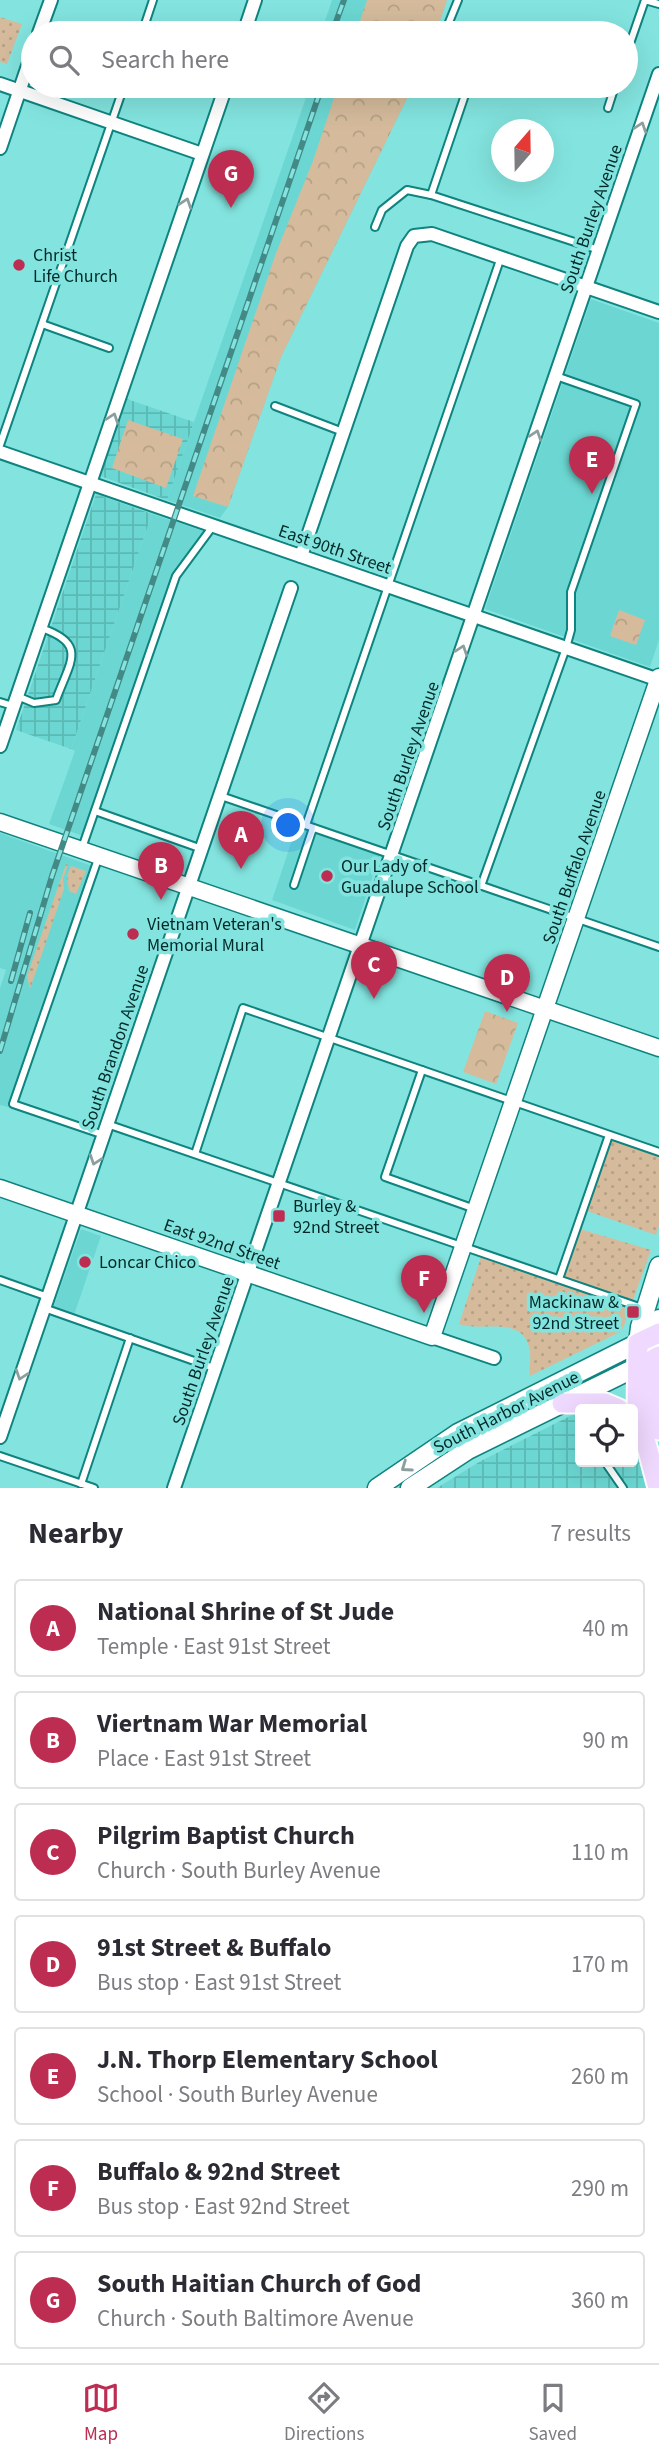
<!DOCTYPE html>
<meta charset="utf-8">
<style>
:root{--surface:#fff;--page:#f7f7f7;--text:#2b2b33;--muted:#7c7c81;--line:#e1e1e2;--accent:#bd2d52}
body{margin:0;font-family:"Source Sans 3",sans-serif;background:var(--page);color:var(--text)}
.controls{position:absolute;right:21px;bottom:21px;display:grid;overflow:hidden;border-radius:7px;box-shadow:0 7px 28px #0002}
.controls button{width:63px;height:63px;display:grid;place-items:center;padding:0;border:0;border-bottom:2px solid var(--line);background:var(--surface);color:var(--text);font:35px sans-serif}
.compass{position:absolute;left:491px;top:119px;width:63px;height:63px;border-radius:50%;background:var(--surface);box-shadow:0 7px 28px #0002;rotate:20deg}
.you{position:absolute;left:289px;top:826px;width:24px;height:24px;margin:-18px;border:5px solid #fff;border-radius:50%;background:#1a73e8;box-shadow:0 0 0 10px #1a73e833}
.badge{display:grid;place-items:center;width:46px;height:46px;border-radius:50%;background:var(--accent);color:#fff;font-size:23px;font-weight:700}
.pin{position:absolute;translate:-50% -58px;filter:drop-shadow(0 2px 4px #0008)}
.pin::after{content:'';position:absolute;top:37px;width:24px;height:21px;background:inherit;clip-path:polygon(0 0,100% 0,50% 100%)}
.list{margin:0;padding:0;list-style:none}
h2{display:flex;justify-content:space-between;align-items:center;height:91px;margin:0;padding:0 28px;font-size:30px}
h2 small{font-size:23px;font-weight:400;color:var(--muted)}
.list li{display:grid;grid-template-columns:46px 1fr auto;gap:21px;align-items:center;box-sizing:border-box;height:98px;margin:0 14px 14px;padding:0 14px;border:2px solid var(--line);border-radius:7px}
.list b{display:block;font-size:26px;white-space:nowrap}
.list p{margin:0;font-size:23px;white-space:nowrap;color:var(--muted)}
.list em{font-size:23px;font-style:normal;color:var(--muted)}
.icon{flex:none;width:38px;height:38px;fill:none;stroke:currentColor;stroke-width:2;stroke-linecap:round;stroke-linejoin:round}
.map{position:relative;flex:none;width:659px;height:1488px;overflow:hidden}
.search{position:absolute;background:var(--surface);box-shadow:0 7px 28px #0002;left:21px;right:21px;top:21px;height:77px;display:flex;align-items:center;gap:18px;box-sizing:border-box;padding:0 24px;border-radius:38px;color:var(--muted);font-size:26px}
.sheet{height:875px;background:var(--surface)}
nav{display:flex;justify-content:space-around;align-items:center;box-sizing:border-box;height:98px;border-top:2px solid var(--line);background:var(--surface);font-size:19px;color:var(--muted)}
nav a{display:grid;justify-items:center;gap:4px}
nav .on{color:var(--accent)}
.map>svg:first-child{display:block}
.built{fill:#6cd7d2}
.industrial{fill:url(#industrial-grid)}
.grass{fill:url(#grass-dots)}
.forest{fill:url(#forest-crowns)}
.lines{fill:none;stroke-linecap:round;stroke-linejoin:round}
.service-casing{stroke:#0e837f;stroke-width:10}
.minor-casing{stroke:#0e837f;stroke-width:16}
.tertiary-casing{stroke:#0e837f;stroke-width:19}
.secondary-casing{stroke:#0e837f;stroke-width:21}
.primary-casing{stroke:#fff;stroke-width:23}
.service{stroke:#fff;stroke-width:6}
.minor{stroke:#fff;stroke-width:12}
.tertiary{stroke:#fff;stroke-width:16}
.secondary{stroke:#fff;stroke-width:18}
.primary{stroke:#efd9fe;stroke-width:19}
.rail-casing{stroke:#438986;stroke-width:6}
.rail{stroke:#83e4df;stroke-width:3.5;stroke-dasharray:10;stroke-linecap:butt}
.oneway{stroke:#8c9f9f}
.poi-dot{fill:#bd2d52;stroke:#83e4df;stroke-width:2.5}
.labels{text-anchor:middle;stroke-width:7;stroke-linejoin:round;paint-order:stroke}
.street-label{font-size:18px;fill:#002a29;stroke:#83e4df}
.poi-label{font-size:18px;fill:#002a29;stroke:#83e4df;text-anchor:start}
</style>
<div class="map">
<svg width="659" height="1488" viewBox="0 0 659 1488">
<defs>
<pattern id="industrial-grid" width="8" height="8" patternUnits="userSpaceOnUse" patternTransform="scale(1.75)"><rect width="8" height="8" fill="#6cd7d2"/><path d="M0 4h8M4 0v8" fill="none" stroke="#5cb9b4"/></pattern>
<pattern id="grass-dots" width="8" height="8" patternUnits="userSpaceOnUse" patternTransform="scale(1.75)"><rect width="8" height="8" fill="#d5bb9c"/><path d="M2 2h.1M6 6h.1" fill="none" stroke="#b5a186" stroke-width="1.8" stroke-linecap="round"/></pattern>
<pattern id="forest-crowns" width="20" height="18" patternUnits="userSpaceOnUse" patternTransform="scale(1.75)"><rect width="20" height="18" fill="#d5bb9c"/><path d="M2 6a3 3 0 1 1 6 0M12 15a3 3 0 1 1 6 0" fill="none" stroke="#b5a186"/></pattern>
</defs>
<rect width="100%" height="100%" fill="#83e4df"/>
<g class="built">
<polygon points="332,0 447,0 436,33 321,33"/>
<polygon points="310,86 413,86 281,357 228,507 220,518 167,500"/>
<polygon points="591,299 659,323 659,640 650,667 485,609"/>
<polygon points="152,514 209,533 176,577 86,837 49,824 75,751 71,749"/>
<polygon points="298,822 381,851 355,930 272,900"/>
<polygon points="0,833 95,867 11,1108 0,1105 0,988 6,970 0,968"/>
<polygon points="81,1229 101,1236 73,1318 52,1311"/>
</g>
<g class="industrial">
<polygon points="127,399 194,422 167,500 100,476"/>
<polygon points="96,494 152,514 71,749 16,730"/>
<polygon points="580,1411 580,1462 633,1462 633,1430 653,1488 437,1488 479,1462"/>
</g>
<g class="grass">
<polygon points="0,17 22,24 7,64 0,62"/>
<polygon points="66,864 68,865 63,879 64,889 30,989 27,976"/>
<polygon points="71,866 86,871 76,894 69,891 67,876"/>
<polygon points="612,1139 659,1155 659,1226 656,1235 587,1211"/>
<path d="M580,1229L651,1250L622,1331L530,1376C529,1368 531,1361 530,1353C526,1313 482,1333 459,1324L481,1257L561,1285Z"/>
</g>
<g class="forest">
<polygon points="367,0 447,0 436,33 356,33"/>
<polygon points="338,86 413,86 281,357 228,507 193,496 276,253 313,161"/>
<polygon points="128,420 183,439 166,488 112,468"/>
<polygon points="619,610 645,620 636,645 610,636"/>
<polygon points="485,1011 518,1023 496,1084 463,1072"/>
</g>
<g class="lines">
<defs>
<g id="service">
<polyline points="142,33 153,0"/>
<polyline points="449,33 445,32 458,0"/>
<polyline points="626,55 645,0 659,4"/>
<polyline points="608,108 615,86"/>
<polyline points="431,195 468,86"/>
<polyline points="375,227 382,210 407,190 431,195 599,250"/>
<polyline points="42,324 109,348"/>
<polyline points="275,406 343,432"/>
<polyline points="0,445 124,86"/>
<path d="M17,696L34,703L56,700C69,663 89,644 41,628"/>
<polyline points="0,702 13,706"/>
<polyline points="221,796 659,947"/>
<polyline points="95,811 202,849"/>
<polyline points="306,825 501,257"/>
<polyline points="82,848 176,576 213,526"/>
<polyline points="99,856 13,1104 104,1135"/>
<polyline points="294,885 313,828"/>
<polyline points="481,886 566,648 571,630 571,592 636,404 556,376"/>
<polyline points="422,1070 385,1177 475,1209"/>
<polyline points="107,1124 645,1309"/>
<polyline points="195,1154 243,1008 659,1152"/>
<polyline points="559,1279 609,1135"/>
<polyline points="0,1280 48,1297"/>
<polyline points="44,1308 214,1368"/>
<polyline points="0,1456 94,1488"/>
<polyline points="605,1462 623,1488"/>
<polyline points="81,1484 130,1338"/>
</g>
<g id="minor">
<polyline points="39,33 51,0"/>
<polyline points="244,33 255,0"/>
<polyline points="0,84 202,154"/>
<polyline points="0,148 33,51"/>
<polyline points="0,452 659,680"/>
<polyline points="301,556 407,246 414,236 432,234 659,312"/>
<polyline points="0,746 226,86"/>
<polyline points="432,1337 494,1358"/>
<polyline points="0,1437 291,588"/>
<polyline points="174,1488 659,74"/>
</g>
<g id="tertiary">
<polyline points="0,822 659,1048"/>
<polyline points="0,1188 432,1337 659,677"/>
</g>
<g id="secondary">
<polyline points="377,1488 458,1433 638,1343 640,1327 659,1266"/>
<polyline points="410,1488 468,1450 655,1358 659,1319"/>
</g>
<g id="primary">
<polyline points="659,1356 655,1358 653,1401 659,1430"/>
<polyline points="562,1403 605,1403 619,1409"/>
<polyline points="658,1488 637,1409 638,1343 659,1333"/>
</g>
</defs>
<use href="#service" class="service-casing"/>
<use href="#minor" class="minor-casing"/>
<use href="#tertiary" class="tertiary-casing"/>
<use href="#secondary" class="secondary-casing"/>
<use href="#primary" class="primary-casing"/>
<use href="#service" class="service"/>
<use href="#minor" class="minor"/>
<use href="#tertiary" class="tertiary"/>
<use href="#secondary" class="secondary"/>
<use href="#primary" class="primary"/>
<defs>
<g id="rail">
<polyline points="332,33 344,0"/>
<polyline points="11,981 30,913"/>
<polyline points="0,1051 52,876 322,86"/>
</g>
</defs>
<use href="#rail" class="rail-casing"/>
<use href="#rail" class="rail"/>
</g>
<defs><path id="oneway-chevron" d="M-2-3.5L2.5 0L-2 3.5" fill="none" stroke-width="1.6" stroke-linecap="round" stroke-linejoin="round" transform="scale(1.75)"/></defs>
<g class="oneway">
<use href="#oneway-chevron" transform="translate(641 127) rotate(-71)"/>
<use href="#oneway-chevron" transform="translate(186 203) rotate(-71)"/>
<use href="#oneway-chevron" transform="translate(113 418) rotate(-71)"/>
<use href="#oneway-chevron" transform="translate(536 435) rotate(-71)"/>
<use href="#oneway-chevron" transform="translate(462 650) rotate(-71)"/>
<use href="#oneway-chevron" transform="translate(95 1160) rotate(109)"/>
<use href="#oneway-chevron" transform="translate(21 1375) rotate(109)"/>
<use href="#oneway-chevron" transform="translate(406 1467) rotate(145)"/>
</g>
<g class="poi-dot">
<circle cx="19" cy="265" r="7"/>
<circle cx="327" cy="876" r="7"/>
<circle cx="133" cy="934" r="7"/>
<rect x="272" y="1209" width="14" height="14" rx="3.5"/>
<circle cx="85" cy="1262" r="7"/>
<rect x="626" y="1305" width="14" height="14" rx="3.5"/>
</g>
<g class="labels">
<g class="street-label">
<text transform="translate(591 219) rotate(-71)" y="6">South Burley Avenue</text>
<text transform="translate(335 549) rotate(19)" y="6">East 90th Street</text>
<text transform="translate(408 756) rotate(-71)" y="6">South Burley Avenue</text>
<text transform="translate(574 867) rotate(-71)" y="6">South Buffalo Avenue</text>
<text transform="translate(115 1047) rotate(-71)" y="6">South Brandon Avenue</text>
<text transform="translate(222 1244) rotate(19)" y="6">East 92nd Street</text>
<text transform="translate(203 1351) rotate(-71)" y="6">South Burley Avenue</text>
<text transform="translate(506 1412) rotate(-27)" y="6">South Harbor Avenue</text>
</g>
<g class="poi-label">
<text x="33" y="261">Christ<tspan x="33" dy="21">Life Church</tspan></text>
<text x="341" y="872">Our Lady of<tspan x="341" dy="21">Guadalupe School</tspan></text>
<text x="147" y="930">Vietnam Veteran's<tspan x="147" dy="21">Memorial Mural</tspan></text>
<text x="293" y="1212">Burley &amp;<tspan x="293" dy="21">92nd Street</tspan></text>
<text x="99" y="1268">Loncar Chico</text>
<text x="619" y="1308" text-anchor="end">Mackinaw &amp;<tspan x="619" dy="21">92nd Street</tspan></text>
</g>
</g>
</svg>
<div class="controls">
<button><svg class="icon" aria-label="locate" viewBox="0 0 24 24"><circle cx="12" cy="12" r="6"/><path d="M12 2v4M12 18v4M2 12h4M18 12h4"/></svg></button>
</div>
<svg class="compass" viewBox="-18 -18 36 36"><path d="M0-13l5 13h-10z" fill="#e53935"/><path d="M0 13l5-13h-10z" fill="#7c7c81"/></svg>
<div class="you"></div>
<div class="pin badge" style="left:241px;top:869px">A</div>
<div class="pin badge" style="left:161px;top:900px">B</div>
<div class="pin badge" style="left:374px;top:999px">C</div>
<div class="pin badge" style="left:507px;top:1012px">D</div>
<div class="pin badge" style="left:592px;top:494px">E</div>
<div class="pin badge" style="left:424px;top:1313px">F</div>
<div class="pin badge" style="left:231px;top:208px">G</div>
<div class="search"><svg class="icon" aria-label="search" viewBox="0 0 24 24"><circle cx="10" cy="10" r="6"/><path d="M15 15l6 6"/></svg>Search here</div>
</div>
<section class="sheet">
<h2>Nearby<small>7 results</small></h2>
<ul class="list">
<li><span class="badge">A</span><div><b>National Shrine of St Jude</b><p>Temple · East 91st Street</p></div><em>40 m</em></li>
<li><span class="badge">B</span><div><b>Viertnam War Memorial</b><p>Place · East 91st Street</p></div><em>90 m</em></li>
<li><span class="badge">C</span><div><b>Pilgrim Baptist Church</b><p>Church · South Burley Avenue</p></div><em>110 m</em></li>
<li><span class="badge">D</span><div><b>91st Street &amp; Buffalo</b><p>Bus stop · East 91st Street</p></div><em>170 m</em></li>
<li><span class="badge">E</span><div><b>J.N. Thorp Elementary School</b><p>School · South Burley Avenue</p></div><em>260 m</em></li>
<li><span class="badge">F</span><div><b>Buffalo &amp; 92nd Street</b><p>Bus stop · East 92nd Street</p></div><em>290 m</em></li>
<li><span class="badge">G</span><div><b>South Haitian Church of God</b><p>Church · South Baltimore Avenue</p></div><em>360 m</em></li>
</ul>
</section>
<nav>
<a class="on"><svg class="icon" aria-label="map" viewBox="0 0 24 24"><path d="M3 6l6-2 6 2 6-2v14l-6 2-6-2-6 2zM9 4v14M15 6v14"/></svg>Map</a>
<a><svg class="icon" aria-label="directions" viewBox="0 0 24 24"><path d="M12 3l9 9-9 9-9-9zM9 14v-3h6M13 9l2 2-2 2"/></svg>Directions</a>
<a><svg class="icon" aria-label="saved" viewBox="0 0 24 24"><path d="M7 4h10v16l-5-4-5 4z"/></svg>Saved</a>
</nav>
